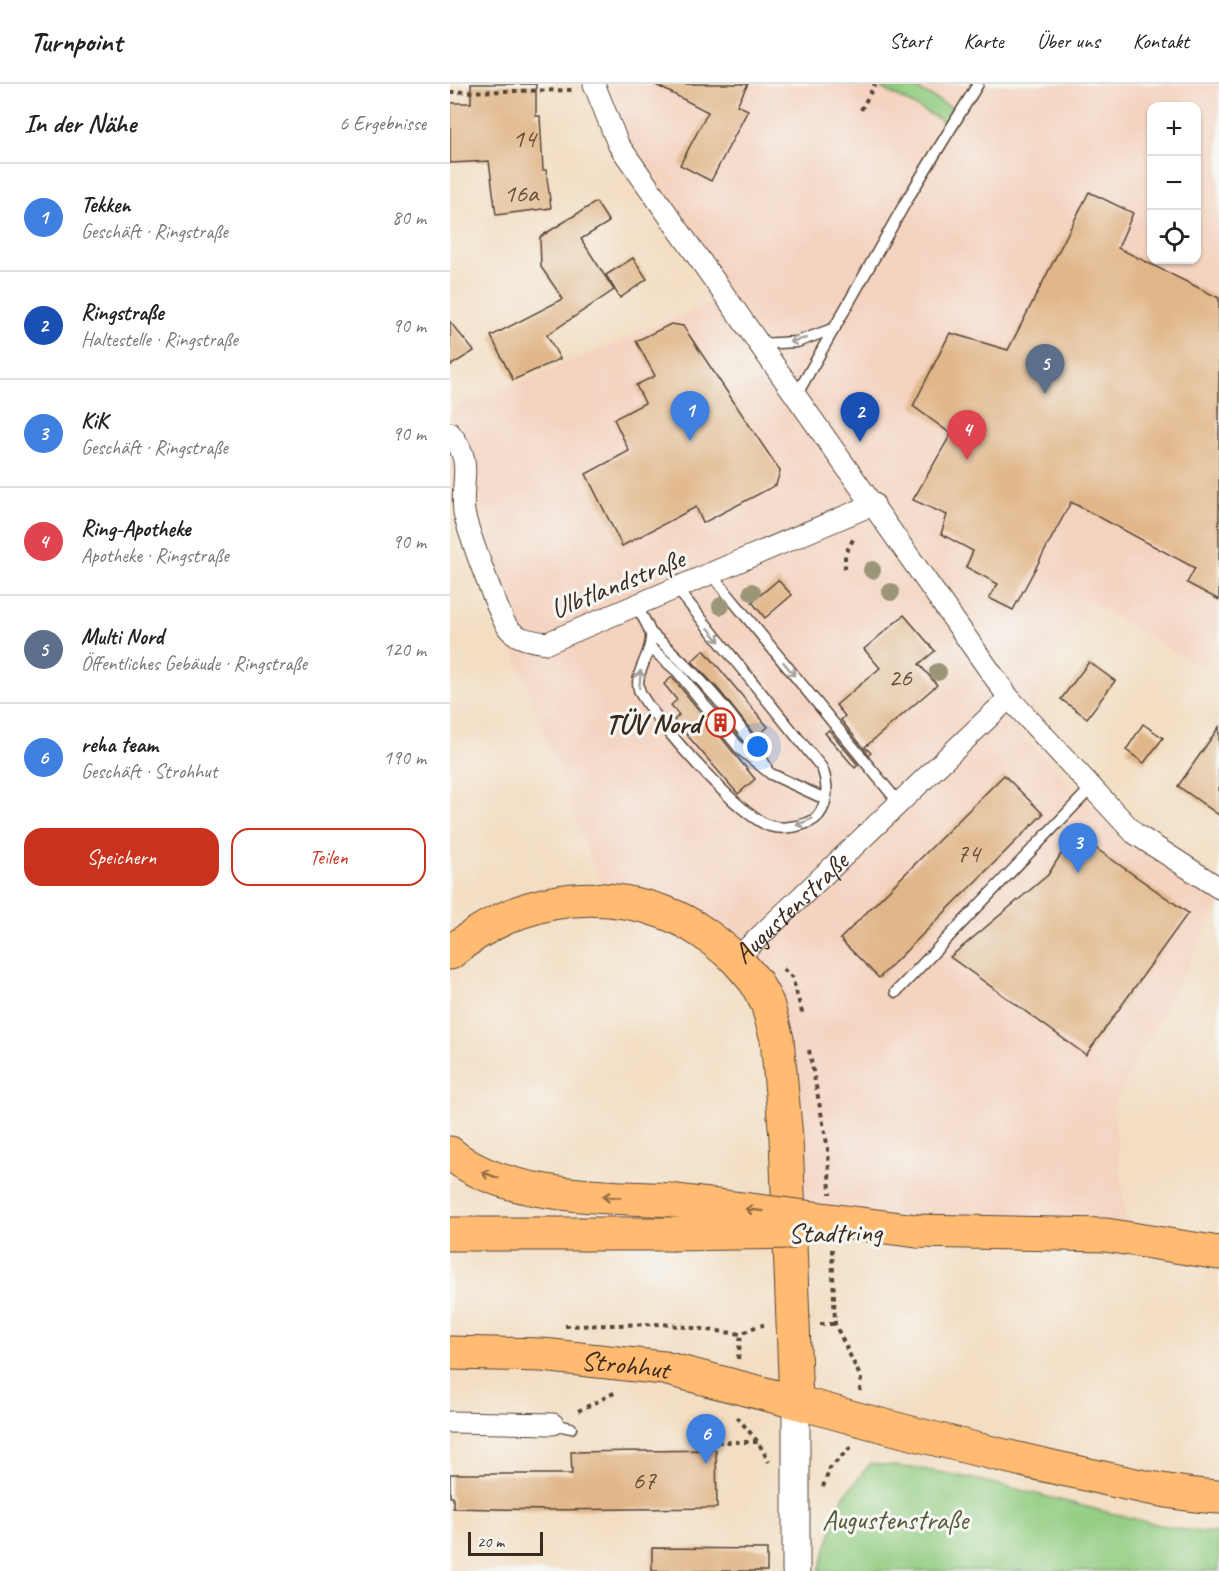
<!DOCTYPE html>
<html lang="de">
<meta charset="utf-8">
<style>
:root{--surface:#fff;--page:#f2f2f2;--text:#222;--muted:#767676;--line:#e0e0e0;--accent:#c8321e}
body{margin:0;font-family:Caveat,sans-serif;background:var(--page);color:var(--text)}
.controls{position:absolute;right:18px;top:18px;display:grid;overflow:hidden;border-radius:12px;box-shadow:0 2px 4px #0004}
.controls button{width:54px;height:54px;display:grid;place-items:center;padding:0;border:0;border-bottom:2px solid var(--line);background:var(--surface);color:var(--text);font:30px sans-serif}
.scale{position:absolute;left:18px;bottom:15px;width:75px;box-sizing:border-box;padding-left:6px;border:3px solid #3b2a1e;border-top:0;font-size:16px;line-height:21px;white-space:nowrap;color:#3b2a1e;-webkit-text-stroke:4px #f6f6f2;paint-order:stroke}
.you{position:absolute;left:308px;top:663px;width:21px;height:21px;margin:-15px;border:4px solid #fff;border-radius:50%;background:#1a73e8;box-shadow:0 0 0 9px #1a73e833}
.badge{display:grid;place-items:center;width:39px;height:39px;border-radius:50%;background:var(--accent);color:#fff;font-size:20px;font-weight:700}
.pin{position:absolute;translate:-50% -50px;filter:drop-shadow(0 2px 3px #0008)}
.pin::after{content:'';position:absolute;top:32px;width:21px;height:18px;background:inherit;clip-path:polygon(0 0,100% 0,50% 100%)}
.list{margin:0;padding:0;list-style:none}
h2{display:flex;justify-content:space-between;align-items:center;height:78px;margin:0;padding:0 24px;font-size:26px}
h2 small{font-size:20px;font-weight:400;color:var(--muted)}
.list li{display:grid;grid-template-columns:39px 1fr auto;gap:18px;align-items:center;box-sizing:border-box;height:108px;padding:0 24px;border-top:2px solid var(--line)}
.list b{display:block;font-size:22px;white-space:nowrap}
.list p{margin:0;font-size:20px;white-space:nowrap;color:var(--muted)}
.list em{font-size:20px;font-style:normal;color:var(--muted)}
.actions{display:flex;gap:12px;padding:18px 24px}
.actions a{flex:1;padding:14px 0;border:2px solid var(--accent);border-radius:18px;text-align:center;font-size:21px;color:var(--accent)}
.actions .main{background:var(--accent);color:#fff}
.icon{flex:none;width:33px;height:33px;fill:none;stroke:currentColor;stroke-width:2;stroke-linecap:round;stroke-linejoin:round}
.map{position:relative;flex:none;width:769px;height:1487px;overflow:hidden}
header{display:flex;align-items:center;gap:36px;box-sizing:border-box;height:84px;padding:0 30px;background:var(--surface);border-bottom:2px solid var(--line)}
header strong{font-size:28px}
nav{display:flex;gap:33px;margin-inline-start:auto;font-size:21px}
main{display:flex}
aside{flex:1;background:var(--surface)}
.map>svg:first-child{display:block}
.built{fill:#f4d3c0;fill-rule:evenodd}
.green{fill:#91cc80;stroke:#667b4f;stroke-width:1.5}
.building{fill:#e1b78a}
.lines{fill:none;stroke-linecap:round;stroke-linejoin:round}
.service-casing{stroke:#574537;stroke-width:13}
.minor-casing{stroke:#574537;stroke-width:23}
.tertiary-casing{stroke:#574537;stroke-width:29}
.primary-casing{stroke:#574537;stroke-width:35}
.trunk-casing{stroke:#574537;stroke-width:35}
.path{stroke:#574537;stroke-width:4;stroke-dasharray:4.5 4.5;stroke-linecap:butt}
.service{stroke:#fff;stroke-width:10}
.minor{stroke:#fff;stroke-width:21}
.tertiary{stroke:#fff;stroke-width:27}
.primary{stroke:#ffbb71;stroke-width:33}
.trunk{stroke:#ffbb71;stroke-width:33}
.trunk-bridge-casing{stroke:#574537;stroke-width:35;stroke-linecap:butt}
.trunk-bridge{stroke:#ffbb71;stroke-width:33}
.tree{fill:#9c9678}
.oneway{stroke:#a79f9a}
.oneway2{stroke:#936b43}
.labels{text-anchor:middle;stroke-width:6;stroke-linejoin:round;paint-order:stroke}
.number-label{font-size:26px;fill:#644d39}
.street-label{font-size:28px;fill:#3b2a1e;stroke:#f6f6f2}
.poi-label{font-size:28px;font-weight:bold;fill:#3b2a1e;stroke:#f6f6f2;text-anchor:end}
.park-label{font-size:28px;fill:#555b3b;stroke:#f6f6f2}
</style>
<header>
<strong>Turnpoint</strong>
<nav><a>Start</a><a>Karte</a><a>Über uns</a><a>Kontakt</a></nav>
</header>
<main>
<aside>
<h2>In der Nähe<small>6 Ergebnisse</small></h2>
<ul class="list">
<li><span class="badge" style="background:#3f7fe0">1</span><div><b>Tekken</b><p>Geschäft · Ringstraße</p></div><em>80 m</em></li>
<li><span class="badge" style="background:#1a4fb4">2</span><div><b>Ringstraße</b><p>Haltestelle · Ringstraße</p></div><em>90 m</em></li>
<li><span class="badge" style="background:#3f7fe0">3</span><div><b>KiK</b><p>Geschäft · Ringstraße</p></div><em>90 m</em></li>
<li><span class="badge" style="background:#e0444e">4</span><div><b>Ring-Apotheke</b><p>Apotheke · Ringstraße</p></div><em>90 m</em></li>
<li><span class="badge" style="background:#5c6f8a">5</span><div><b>Multi Nord</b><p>Öffentliches Gebäude · Ringstraße</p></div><em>120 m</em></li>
<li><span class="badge" style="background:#3f7fe0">6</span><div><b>reha team</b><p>Geschäft · Strohhut</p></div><em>190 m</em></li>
</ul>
<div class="actions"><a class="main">Speichern</a><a>Teilen</a></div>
</aside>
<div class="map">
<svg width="769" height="1487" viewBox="0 0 769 1487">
<rect width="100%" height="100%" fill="#f6f6f2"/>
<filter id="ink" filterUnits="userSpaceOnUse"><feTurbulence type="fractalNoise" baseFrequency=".0167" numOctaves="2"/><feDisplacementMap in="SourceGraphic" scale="12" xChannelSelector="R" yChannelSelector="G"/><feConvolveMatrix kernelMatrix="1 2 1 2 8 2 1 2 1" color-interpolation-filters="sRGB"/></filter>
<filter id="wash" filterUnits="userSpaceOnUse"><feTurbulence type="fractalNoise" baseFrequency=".008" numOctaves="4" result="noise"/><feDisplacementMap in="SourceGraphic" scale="24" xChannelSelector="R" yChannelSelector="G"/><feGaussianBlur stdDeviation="1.35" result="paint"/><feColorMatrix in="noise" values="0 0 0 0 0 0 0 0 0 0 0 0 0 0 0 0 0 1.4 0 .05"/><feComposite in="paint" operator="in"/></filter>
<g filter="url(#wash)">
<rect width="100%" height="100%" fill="#f3dec3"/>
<path class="built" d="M155,0H769V553L752,584L639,518L570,649L565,645L679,759L769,818V823L663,1020L678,1149L339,1124L330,956L290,875L155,815L0,394V327L278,212L184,64L157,11ZM702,22H746V176H702Z"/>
<g class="green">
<polygon points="424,0 458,0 510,28 502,42"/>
<path d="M420,1380C500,1384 580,1409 657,1428C695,1437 730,1448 769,1449V1487H369L393,1413Z"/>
</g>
<g id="blocks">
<g class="building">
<polygon points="21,0 86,0 86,32 90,32 93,86 96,86 101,124 46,131 39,77 0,79 0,19 21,19"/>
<polygon points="204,0 298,0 287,21 298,26 261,97 230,81 258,28"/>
<polygon points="639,108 683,129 668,164 769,214 769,516 737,499 745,484 621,418 563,526 539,514 548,500 516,483 523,467 491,450 497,431 463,416 501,350 463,322 500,249 558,266"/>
<polygon points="146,118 159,138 131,155 164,206 97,251 110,275 63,296 41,252 113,215 91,183 90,153"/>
<polygon points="183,174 197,195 170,214 156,191"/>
<polygon points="0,238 24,267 0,282"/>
<polygon points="221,240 233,242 330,387 326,401 253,439 246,423 172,462 136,390 179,367 164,335 195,319 186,301 205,292 186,257"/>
<polygon points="328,496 342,511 315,534 302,518"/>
<polygon points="454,531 485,567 469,580 487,601 415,663 421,669 419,671 391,636 395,632 386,621 430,584 414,565"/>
<polygon points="254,566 318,643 306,653 269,606 242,577"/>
<polygon points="639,578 665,597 637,634 611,615"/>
<polygon points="222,593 305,695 288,710 224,636 229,631 221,621 227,616 214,600"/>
<polygon points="693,640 713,654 694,679 676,666"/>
<polygon points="769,643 769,731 728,702"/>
<polygon points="379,646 408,681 405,684 375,649"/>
<polygon points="554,691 593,730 429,894 390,855"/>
<polygon points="624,749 738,829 636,971 500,873 598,791"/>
<polygon points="266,1366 267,1424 96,1426 3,1424 3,1413 0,1413 0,1390 122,1390 121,1368"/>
<polygon points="202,1464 317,1465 317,1487 202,1487"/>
</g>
</g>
</g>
<g filter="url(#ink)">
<use href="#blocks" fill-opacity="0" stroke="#574537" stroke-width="1.5"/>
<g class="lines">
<defs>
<g id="service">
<polyline points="309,260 347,258 385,244"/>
<polyline points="347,310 458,114 528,0"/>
<polyline points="262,491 449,719"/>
<path d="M187,522C191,531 199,542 201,551C203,572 179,592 192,612C210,642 289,732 320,742C333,746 359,742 368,732C379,718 378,699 372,684L228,506"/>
<path d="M201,549C245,587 286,632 316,682"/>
<polyline points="201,564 228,588 291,666 321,690 375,715"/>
<polyline points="446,908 642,703"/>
<polyline points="103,1340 121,1344"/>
</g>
<g id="minor">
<polyline points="144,0 168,60 559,614 684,749 769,804"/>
<path d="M0,349C25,379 10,394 14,428C16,442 50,536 59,545C69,556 83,557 97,559L424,420"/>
<path id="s1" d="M286,875L559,614"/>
<polyline points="0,1338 103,1340"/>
</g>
<polyline id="tertiary" points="346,1318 346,1487"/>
<g id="primary">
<path id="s2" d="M0,1269L92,1271L214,1284L346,1318L336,1054L327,955L317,919L305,897L286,875"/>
</g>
<g id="trunk">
<path d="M0,869C62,817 139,801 216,829C243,839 265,857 286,875"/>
<path d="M0,1069C54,1115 152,1112 220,1116"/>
<polyline points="467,1147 656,1151 769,1169"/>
<polyline points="0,1150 221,1150"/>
<path d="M346,1318C435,1343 522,1365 612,1385C665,1396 715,1410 769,1413"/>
</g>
</defs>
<use href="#service" class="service-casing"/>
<use href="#minor" class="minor-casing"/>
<use href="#tertiary" class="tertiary-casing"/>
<use href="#primary" class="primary-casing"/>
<use href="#trunk" class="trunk-casing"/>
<g class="path">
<polyline points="0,8 123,6"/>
<polyline points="411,26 425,0"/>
<polyline points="395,485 395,470 405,452"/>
<polyline points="333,885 342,893 353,932"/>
<polyline points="359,966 378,1065 380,1110"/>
<polyline points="382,1165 385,1240 411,1294 410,1307"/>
<polyline points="370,1240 385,1240"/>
<polyline points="115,1242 212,1240 291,1250 307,1242 314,1241"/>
<polyline points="288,1275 291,1250"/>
<polyline points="128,1327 166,1308"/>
<polyline points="287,1333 308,1358 319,1378"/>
<polyline points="267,1358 308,1358"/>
<polyline points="373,1403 380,1384 401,1363"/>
</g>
<use href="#service" class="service"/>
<use href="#minor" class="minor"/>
<use href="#tertiary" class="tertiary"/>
<use href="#primary" class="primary"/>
<use href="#trunk" class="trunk"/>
<defs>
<g id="trunk-bridge">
<polyline points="220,1116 467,1147"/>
<polyline points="221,1150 345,1148"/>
</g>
</defs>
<use href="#trunk-bridge" class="trunk-bridge-casing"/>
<use href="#trunk-bridge" class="trunk-bridge"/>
</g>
<g class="tree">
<circle cx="422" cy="486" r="9"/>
<circle cx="302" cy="508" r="9"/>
<circle cx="441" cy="508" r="9"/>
<circle cx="271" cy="522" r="9"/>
<circle cx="488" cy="588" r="9"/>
</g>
<defs><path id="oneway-shaft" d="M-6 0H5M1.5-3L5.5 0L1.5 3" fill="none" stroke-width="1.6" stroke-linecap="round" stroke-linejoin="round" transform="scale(1.5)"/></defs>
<g class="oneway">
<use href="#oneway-shaft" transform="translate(348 256) rotate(167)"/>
<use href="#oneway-shaft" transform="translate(264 551) rotate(51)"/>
<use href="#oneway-shaft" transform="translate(339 585) rotate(51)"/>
<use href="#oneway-shaft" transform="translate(190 595) rotate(-85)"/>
<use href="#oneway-shaft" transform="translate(354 738) rotate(158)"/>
</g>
<g class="oneway2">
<use href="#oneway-shaft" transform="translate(40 1091) rotate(-160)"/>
<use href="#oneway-shaft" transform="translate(161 1113) rotate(-177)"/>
<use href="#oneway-shaft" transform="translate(304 1126) rotate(-173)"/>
</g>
</g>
<defs>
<symbol id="building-ring" viewBox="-11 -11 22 22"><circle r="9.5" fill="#f6f6f2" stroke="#c8321e" stroke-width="1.5"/><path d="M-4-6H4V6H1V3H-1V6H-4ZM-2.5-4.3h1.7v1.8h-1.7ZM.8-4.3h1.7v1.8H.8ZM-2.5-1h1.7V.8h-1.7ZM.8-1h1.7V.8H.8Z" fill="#c8321e"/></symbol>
</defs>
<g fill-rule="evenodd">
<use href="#building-ring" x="254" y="622" width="33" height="33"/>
</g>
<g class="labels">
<g class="number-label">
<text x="74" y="63">14</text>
<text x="71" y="118">16a</text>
<text x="450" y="602">26</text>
<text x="518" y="778">74</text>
<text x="194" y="1405">67</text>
</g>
<g class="street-label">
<text transform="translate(167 499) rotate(-22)" y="10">Ulbtlandstraße</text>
<text dy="10" stroke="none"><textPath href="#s1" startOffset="75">Augustenstraße</textPath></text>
<text transform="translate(385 1148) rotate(-1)" y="10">Stadtring</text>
<text dy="10" stroke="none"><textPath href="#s2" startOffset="176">Strohhut</textPath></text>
</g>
<g class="poi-label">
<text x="250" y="649">TÜV Nord</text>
</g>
<g class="park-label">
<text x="445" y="1445">Augustenstraße</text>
</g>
</g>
</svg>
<div class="controls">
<button>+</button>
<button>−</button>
<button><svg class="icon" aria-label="locate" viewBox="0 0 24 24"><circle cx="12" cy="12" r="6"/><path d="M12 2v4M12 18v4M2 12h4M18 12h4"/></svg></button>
</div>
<div class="scale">20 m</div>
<div class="you"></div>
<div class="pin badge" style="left:240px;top:357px;background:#3f7fe0">1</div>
<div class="pin badge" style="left:410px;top:358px;background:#1a4fb4">2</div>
<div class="pin badge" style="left:628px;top:789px;background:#3f7fe0">3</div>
<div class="pin badge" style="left:517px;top:376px;background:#e0444e">4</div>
<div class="pin badge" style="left:595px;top:310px;background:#5c6f8a">5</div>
<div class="pin badge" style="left:256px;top:1380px;background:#3f7fe0">6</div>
</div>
</main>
